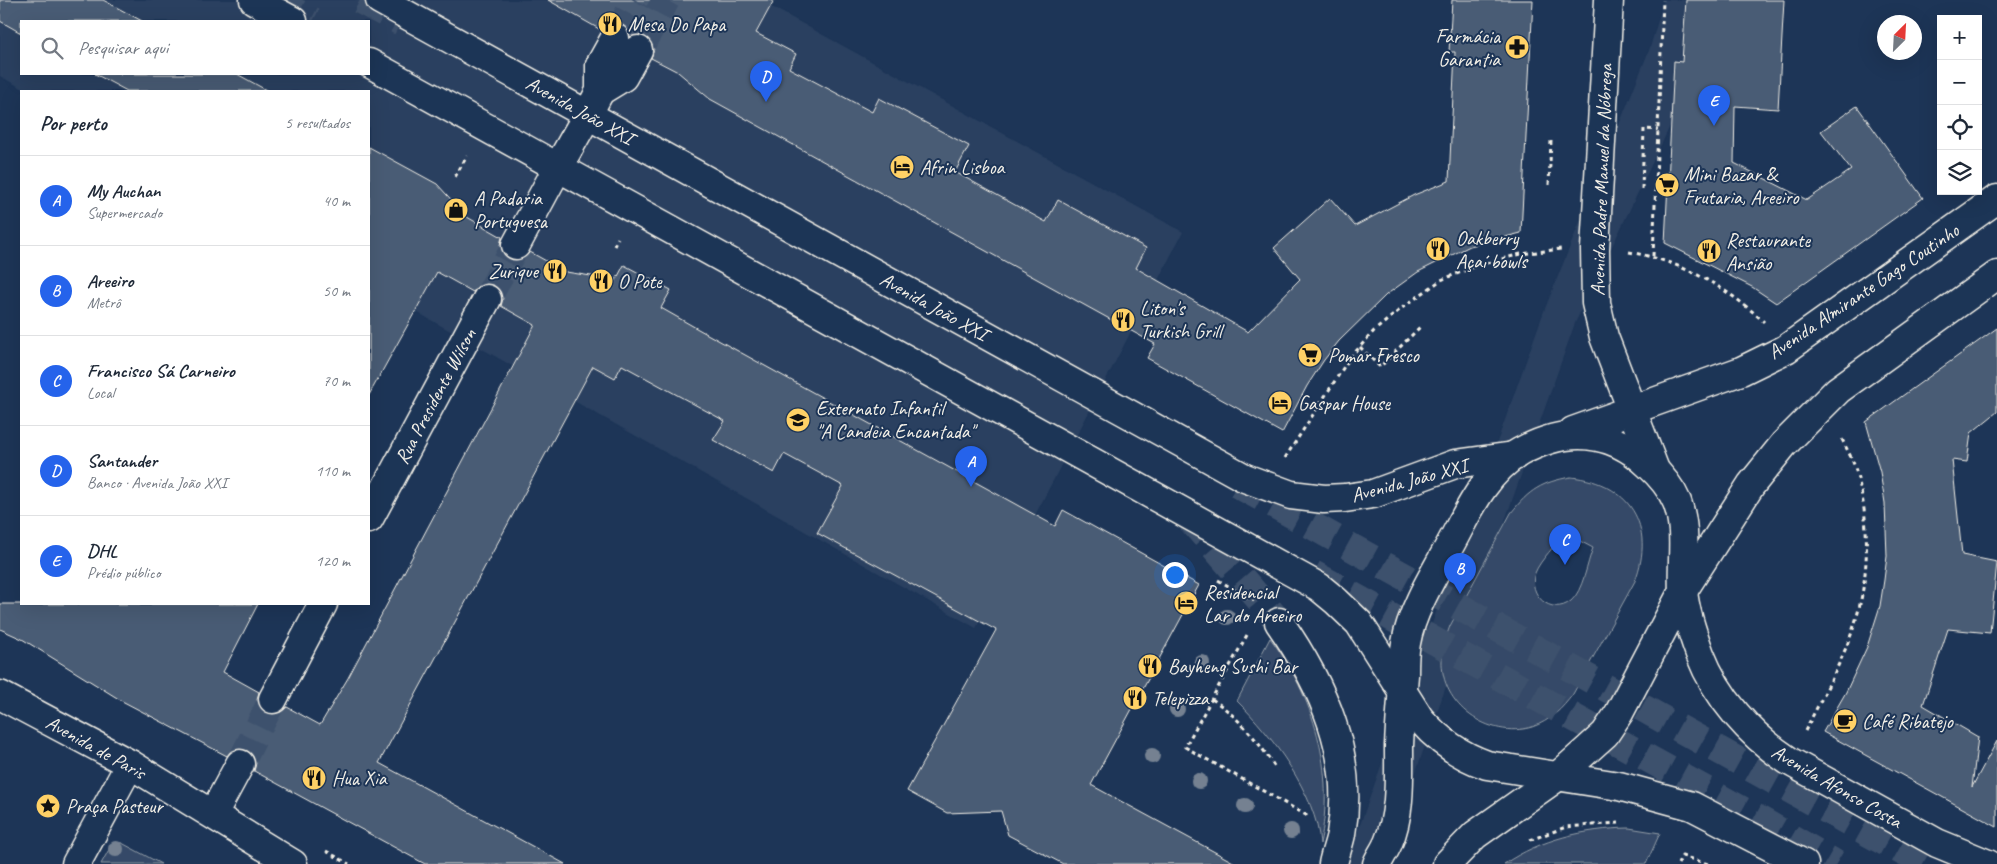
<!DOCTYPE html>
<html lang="pt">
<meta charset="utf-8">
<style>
:root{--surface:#fff;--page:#f6f6f7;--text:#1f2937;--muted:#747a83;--line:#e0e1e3;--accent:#2563eb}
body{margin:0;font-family:Caveat,sans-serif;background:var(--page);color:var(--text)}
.controls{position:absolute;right:15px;top:15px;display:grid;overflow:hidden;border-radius:0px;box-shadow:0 5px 20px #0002}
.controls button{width:45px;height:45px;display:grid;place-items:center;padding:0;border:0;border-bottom:1px solid var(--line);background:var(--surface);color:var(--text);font:25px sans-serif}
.compass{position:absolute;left:1877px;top:15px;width:45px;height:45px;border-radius:50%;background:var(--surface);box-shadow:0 5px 20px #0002;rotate:24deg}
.you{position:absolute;left:1174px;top:574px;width:18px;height:18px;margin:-12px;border:4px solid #fff;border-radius:50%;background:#1a73e8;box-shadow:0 0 0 8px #1a73e833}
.badge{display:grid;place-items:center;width:32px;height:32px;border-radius:50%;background:var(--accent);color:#fff;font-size:16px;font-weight:700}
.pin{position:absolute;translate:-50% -41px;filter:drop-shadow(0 1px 2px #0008)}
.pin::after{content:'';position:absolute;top:26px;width:18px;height:15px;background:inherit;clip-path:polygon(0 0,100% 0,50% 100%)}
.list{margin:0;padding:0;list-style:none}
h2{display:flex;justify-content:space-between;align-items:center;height:65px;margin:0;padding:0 20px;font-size:21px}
h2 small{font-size:16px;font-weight:400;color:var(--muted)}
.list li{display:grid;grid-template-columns:32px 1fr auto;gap:15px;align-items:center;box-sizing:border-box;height:90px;padding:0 20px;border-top:1px solid var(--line)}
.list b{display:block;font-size:19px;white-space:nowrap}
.list p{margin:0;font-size:16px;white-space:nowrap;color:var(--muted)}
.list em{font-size:16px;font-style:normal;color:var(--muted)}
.icon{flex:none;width:28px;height:28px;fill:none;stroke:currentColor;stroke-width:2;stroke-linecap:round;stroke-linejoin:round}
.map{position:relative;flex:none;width:1997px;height:864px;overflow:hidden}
.search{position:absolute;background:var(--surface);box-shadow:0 5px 20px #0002;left:20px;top:20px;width:350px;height:55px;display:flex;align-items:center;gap:12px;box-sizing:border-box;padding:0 18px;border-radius:0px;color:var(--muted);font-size:19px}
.panel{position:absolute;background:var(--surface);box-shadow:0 5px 20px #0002;left:20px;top:90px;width:350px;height:515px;border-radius:0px}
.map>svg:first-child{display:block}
.built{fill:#2a4060;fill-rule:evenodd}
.green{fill:#354a67;stroke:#949ea8;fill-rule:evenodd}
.building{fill:#485b74;stroke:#f4f1e8}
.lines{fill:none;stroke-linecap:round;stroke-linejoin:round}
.street-tunnel{stroke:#3d516d;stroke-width:28;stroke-dasharray:28 14;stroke-linecap:butt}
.primary-tunnel{stroke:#3d516d;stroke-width:28;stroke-dasharray:28 14;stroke-linecap:butt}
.street-casing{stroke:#f4f1e8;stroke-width:31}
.primary-casing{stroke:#f4f1e8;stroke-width:31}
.path{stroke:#f4f1e8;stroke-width:3;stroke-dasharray:4 4;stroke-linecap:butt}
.street{stroke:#1d3557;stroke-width:28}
.primary{stroke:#1d3557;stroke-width:28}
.tree{fill:#748191}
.labels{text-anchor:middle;stroke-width:4;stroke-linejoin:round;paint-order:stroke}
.poi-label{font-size:20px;fill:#f4f1e8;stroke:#1d3557;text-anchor:start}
.street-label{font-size:20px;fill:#f4f1e8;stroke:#1d3557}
</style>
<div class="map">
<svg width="1997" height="864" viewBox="0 0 1997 864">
<rect width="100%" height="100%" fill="#1d3557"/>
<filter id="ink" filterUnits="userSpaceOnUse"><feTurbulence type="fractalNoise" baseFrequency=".02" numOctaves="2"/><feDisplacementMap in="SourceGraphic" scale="10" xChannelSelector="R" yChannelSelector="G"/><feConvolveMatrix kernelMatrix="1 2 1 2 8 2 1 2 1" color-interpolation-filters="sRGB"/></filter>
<g filter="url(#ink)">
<g class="built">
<path d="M0,0H759L1183,232L976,628L369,285V91H27L0,76ZM21,21H369V74H21Z"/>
<polygon points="1664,0 1719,0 1700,64 1575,323 1383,864 1346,864 1544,311 1650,48"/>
</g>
<g class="green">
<path d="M1571,477C1630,483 1656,526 1635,581L1573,694C1562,709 1550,721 1532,727C1489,740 1440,705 1442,659C1442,647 1446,637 1450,626L1511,513C1529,490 1542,482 1571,477ZM1565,533L1593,548C1587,563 1583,591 1571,601C1551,617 1527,594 1535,573C1540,560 1556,545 1565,533Z"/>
<path d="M1270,638C1314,696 1336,772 1320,844C1317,795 1271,734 1237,701Z"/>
<path d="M1629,828L1660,833L1646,864H1504C1541,839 1585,829 1629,828Z"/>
<polygon points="115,842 122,843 161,864 101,864 112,844"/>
</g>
<g class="building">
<polygon points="0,0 103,0 142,21 21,21 21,33 0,21"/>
<polygon points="548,0 774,0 756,33 796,54 789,68 872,112 879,98 969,146 955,172 1046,222 1058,200 1146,248 1136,268 1248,332 1300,279 1274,248 1330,198 1355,226 1414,195 1449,181 1455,52 1449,52 1452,0 1533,0 1521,233 1470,246 1418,272 1386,295 1339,341 1324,360 1307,386 1282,433 1147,358 1155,344 710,99 678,72 651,58 654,49 652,42 646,37 638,34 630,36 628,30 623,25 615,22 607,24 601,30"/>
<polygon points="1686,0 1784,0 1778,109 1735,106 1734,163 1807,200 1851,170 1821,131 1857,106 1923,198 1776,303 1752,287 1665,243 1674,61 1682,62"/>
<polygon points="95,74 237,74 268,91 127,91"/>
<polygon points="369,147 437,184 467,217 502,237 500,245 502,253 509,259 517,261 524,258 530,252 566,272 616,280 624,265 671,290 661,308 698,329 1055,526 1063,510 1199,585 1091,785 1237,864 1063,864 1008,835 1001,811 947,813 907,791 996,630 817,533 843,486 784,454 774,473 713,440 725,421 622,365 615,378 593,366 379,763 565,864 425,864 254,771 256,763 253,755 248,751 239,748 231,751 227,756 122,701 22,639 0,629 0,604 258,604 223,672 259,692 257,700 260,707 265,713 274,715 281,712 287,707 320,725 348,678 535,325 501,306 503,298 500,291 495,286 486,283 478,286 473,292 437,272 369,395"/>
<polygon points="1997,328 1997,412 1971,433 1967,462 1952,460 1962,555 1997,562 1990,633 1948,629 1923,705 1978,737 1972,787 1997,741 1997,827 1823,732 1846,692 1867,647 1880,606 1884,580 1887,556 1885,503 1880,472 1866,422"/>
</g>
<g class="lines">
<g class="street-tunnel">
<polyline points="615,38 636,0"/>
<polyline points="638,50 666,0"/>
<polyline points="487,299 516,245"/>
<polyline points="240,764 273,699"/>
</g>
<g class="primary-tunnel">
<polyline points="274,0 313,21"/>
<polyline points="360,0 401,22"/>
<polyline points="1237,484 1925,864"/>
<polyline points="1187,515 1279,622"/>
<polyline points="1313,574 1767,824 1836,864"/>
</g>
<defs>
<g id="street">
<polyline points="1609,0 1595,249 1596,303 1604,337 1655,470"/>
<polyline points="600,91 623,77 638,50"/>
<polyline points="588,114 600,91 600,65 615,38"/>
<polyline points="516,245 558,167"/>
<polyline points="369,519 487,299"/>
<polyline points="0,695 130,764 293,864"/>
<polyline points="273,699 323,604"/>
<polyline points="213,814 240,764"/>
<polyline points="76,864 130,764"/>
</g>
<g id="primary">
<polyline points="254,0 293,21"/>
<polyline points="380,0 1245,478 1291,495 1324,499 1345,498 1373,494 1455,464 1514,456"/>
<path d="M369,63L1319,587L1336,601L1359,623L1420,719C1439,741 1460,756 1487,765L1619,786L1692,806L1804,864"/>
<polyline points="558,167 588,114"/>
<polyline points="1573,431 1741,371 1786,349 1997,199"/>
<path d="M1279,622C1323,685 1355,756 1341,834C1339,844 1335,854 1333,864"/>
<path d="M1377,864C1380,857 1385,850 1388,843C1401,814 1399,777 1399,746C1400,722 1402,699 1404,675C1404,665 1404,653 1406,643C1412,607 1440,565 1457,532C1472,503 1490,469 1520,452C1566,427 1610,428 1649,465C1660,475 1671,488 1677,502C1688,531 1681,561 1683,591C1685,612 1693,635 1700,654C1717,698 1750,735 1789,761L1937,843L1988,864"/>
<polyline points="1447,864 1475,835 1557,777 1605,734 1619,713 1683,591 1751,485 1784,444 1838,390 1997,275"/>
</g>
</defs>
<use href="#street" class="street-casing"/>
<use href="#primary" class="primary-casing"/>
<g class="path">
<polyline points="455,177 467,156"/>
<polyline points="1549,185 1551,141"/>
<polyline points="1642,189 1644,129 1658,130"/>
<polyline points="614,246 618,238"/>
<path d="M1629,252C1680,261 1726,286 1764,322"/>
<polyline points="1653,256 1663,0"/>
<polyline points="1360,347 1380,367 1422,325"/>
<polyline points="1285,458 1349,359 1374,331 1402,308 1441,280 1479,265 1521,254 1561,249"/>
<polyline points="1218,580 1254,601"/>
<polyline points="1247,635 1185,747 1306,815 1307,817"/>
<path d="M1212,699C1238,717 1257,739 1274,766"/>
<path d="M1805,731C1821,699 1840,666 1852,632C1870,581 1871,523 1856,471C1853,459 1846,448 1841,437"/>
<polyline points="1530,840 1566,827 1619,823"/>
<polyline points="326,851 349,864"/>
<polyline points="1678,864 1682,856 1708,864"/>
</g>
<use href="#street" class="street"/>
<use href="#primary" class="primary"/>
</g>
<g class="tree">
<circle cx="1227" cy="617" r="8"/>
<circle cx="1202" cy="663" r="8"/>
<circle cx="1177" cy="709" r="8"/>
<circle cx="1152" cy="756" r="8"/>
<circle cx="1199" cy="781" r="8"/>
<circle cx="1245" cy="806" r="8"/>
<circle cx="1291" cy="831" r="8"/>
<circle cx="116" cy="849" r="8"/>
</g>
</g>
<defs>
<symbol id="restaurant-disc" viewBox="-11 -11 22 22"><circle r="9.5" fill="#ffd166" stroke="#1d3557"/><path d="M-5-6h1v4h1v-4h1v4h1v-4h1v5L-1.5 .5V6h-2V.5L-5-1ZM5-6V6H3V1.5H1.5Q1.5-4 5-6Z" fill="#111"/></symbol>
<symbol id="pharmacy-disc" viewBox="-11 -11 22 22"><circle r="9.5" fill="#ffd166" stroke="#1d3557"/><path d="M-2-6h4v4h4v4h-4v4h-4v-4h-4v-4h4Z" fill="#111"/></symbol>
<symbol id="hotel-disc" viewBox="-11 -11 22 22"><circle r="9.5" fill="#ffd166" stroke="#1d3557"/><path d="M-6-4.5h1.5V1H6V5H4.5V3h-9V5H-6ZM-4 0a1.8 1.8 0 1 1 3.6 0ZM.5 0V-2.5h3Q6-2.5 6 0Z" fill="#111"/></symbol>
<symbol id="supermarket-disc" viewBox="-11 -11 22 22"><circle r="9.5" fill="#ffd166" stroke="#1d3557"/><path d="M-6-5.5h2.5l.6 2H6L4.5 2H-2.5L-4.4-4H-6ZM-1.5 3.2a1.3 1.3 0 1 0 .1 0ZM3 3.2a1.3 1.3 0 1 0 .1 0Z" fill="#111"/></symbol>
<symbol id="shop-disc" viewBox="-11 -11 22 22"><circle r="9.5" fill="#ffd166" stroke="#1d3557"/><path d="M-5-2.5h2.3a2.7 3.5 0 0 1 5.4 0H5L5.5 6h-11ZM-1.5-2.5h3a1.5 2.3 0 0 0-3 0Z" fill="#111"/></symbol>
<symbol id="school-disc" viewBox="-11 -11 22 22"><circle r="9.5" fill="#ffd166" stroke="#1d3557"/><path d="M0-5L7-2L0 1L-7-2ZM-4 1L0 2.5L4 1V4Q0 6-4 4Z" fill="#111"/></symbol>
<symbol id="cafe-disc" viewBox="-11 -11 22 22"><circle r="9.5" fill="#ffd166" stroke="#1d3557"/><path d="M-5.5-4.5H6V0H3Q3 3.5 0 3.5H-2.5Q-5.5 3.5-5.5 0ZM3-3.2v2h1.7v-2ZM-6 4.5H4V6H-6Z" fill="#111"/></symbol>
<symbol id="sight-disc" viewBox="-11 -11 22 22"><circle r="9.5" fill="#ffd166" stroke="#1d3557"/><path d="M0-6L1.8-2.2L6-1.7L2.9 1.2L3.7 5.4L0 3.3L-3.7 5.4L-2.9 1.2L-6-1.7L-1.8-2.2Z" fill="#111"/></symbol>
</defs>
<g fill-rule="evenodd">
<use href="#restaurant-disc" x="596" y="10" width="28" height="28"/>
<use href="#pharmacy-disc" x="1503" y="33" width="28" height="28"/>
<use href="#hotel-disc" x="888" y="153" width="28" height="28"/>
<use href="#supermarket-disc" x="1653" y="171" width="28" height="28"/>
<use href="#shop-disc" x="442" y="196" width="28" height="28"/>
<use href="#restaurant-disc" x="1424" y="235" width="28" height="28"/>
<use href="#restaurant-disc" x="1695" y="237" width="28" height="28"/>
<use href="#restaurant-disc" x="541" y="257" width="28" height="28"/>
<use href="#restaurant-disc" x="587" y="267" width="28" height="28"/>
<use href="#restaurant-disc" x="1109" y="306" width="28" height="28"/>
<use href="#supermarket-disc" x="1296" y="341" width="28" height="28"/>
<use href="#hotel-disc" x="1266" y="389" width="28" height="28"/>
<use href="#school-disc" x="784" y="406" width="28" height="28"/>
<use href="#hotel-disc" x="1172" y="589" width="28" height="28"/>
<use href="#restaurant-disc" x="1136" y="652" width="28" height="28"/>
<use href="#restaurant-disc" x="1121" y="684" width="28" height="28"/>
<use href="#cafe-disc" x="1831" y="707" width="28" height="28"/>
<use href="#restaurant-disc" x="300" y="764" width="28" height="28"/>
<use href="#sight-disc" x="34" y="792" width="28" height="28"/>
</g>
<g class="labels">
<g class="poi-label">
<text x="628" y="31">Mesa Do Papa</text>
<text x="1500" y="43" text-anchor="end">Farmácia<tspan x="1500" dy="23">Garantia</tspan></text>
<text x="920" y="174">Afrin Lisboa</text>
<text x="1684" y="181">Mini Bazar &amp;<tspan x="1684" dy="23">Frutaria, Areeiro</tspan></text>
<text x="474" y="205">A Padaria<tspan x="474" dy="23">Portuguesa</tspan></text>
<text x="1456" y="245">Oakberry<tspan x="1456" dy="23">Açaí bowls</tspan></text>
<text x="1726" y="247">Restaurante<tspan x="1726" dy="23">Ansião</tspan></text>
<text x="538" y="278" text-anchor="end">Zurique</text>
<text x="618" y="288">O Pote</text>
<text x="1140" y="315">Liton's<tspan x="1140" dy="23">Turkish Grill</tspan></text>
<text x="1328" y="362">Pomar Fresco</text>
<text x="1298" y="410">Gaspar House</text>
<text x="816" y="415">Externato Infantil<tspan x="816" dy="23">"A Candeia Encantada"</tspan></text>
<text x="1204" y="599">Residencial<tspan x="1204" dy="23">Lar do Areeiro</tspan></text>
<text x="1168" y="673">Bayheng Sushi Bar</text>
<text x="1152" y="705">Telepizza</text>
<text x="1862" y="728">Café Ribatejo</text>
<text x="332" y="785">Hua Xia</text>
<text x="66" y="813">Praça Pasteur</text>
</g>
<g class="street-label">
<text transform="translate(580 110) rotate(29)" y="7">Avenida João XXI</text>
<text transform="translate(1601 180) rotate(-88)" y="7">Avenida Padre Manuel da Nóbrega</text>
<text transform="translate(1863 291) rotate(-34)" y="7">Avenida Almirante Gago Coutinho</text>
<text transform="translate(934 306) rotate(29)" y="7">Avenida João XXI</text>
<text transform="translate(435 396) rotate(-62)" y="7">Rua Presidente Wilson</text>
<text transform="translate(1409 480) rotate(-15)" y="7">Avenida João XXI</text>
<text transform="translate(96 747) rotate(29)" y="7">Avenida de Paris</text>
<text transform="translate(1837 786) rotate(30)" y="7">Avenida Afonso Costa</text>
</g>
</g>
</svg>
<div class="controls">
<button>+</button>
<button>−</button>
<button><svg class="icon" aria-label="locate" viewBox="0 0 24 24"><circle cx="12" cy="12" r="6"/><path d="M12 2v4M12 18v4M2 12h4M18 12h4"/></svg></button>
<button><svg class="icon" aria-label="layers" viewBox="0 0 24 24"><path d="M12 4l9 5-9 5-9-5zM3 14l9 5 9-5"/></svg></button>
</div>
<svg class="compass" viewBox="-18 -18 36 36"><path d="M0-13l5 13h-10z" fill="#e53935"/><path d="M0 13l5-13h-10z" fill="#747a83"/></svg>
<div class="you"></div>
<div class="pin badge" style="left:971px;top:487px">A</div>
<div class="pin badge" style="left:1460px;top:594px">B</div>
<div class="pin badge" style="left:1565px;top:565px">C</div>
<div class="pin badge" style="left:766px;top:102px">D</div>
<div class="pin badge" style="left:1714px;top:126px">E</div>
<div class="search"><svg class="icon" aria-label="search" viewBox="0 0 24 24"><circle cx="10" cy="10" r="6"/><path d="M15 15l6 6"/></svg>Pesquisar aqui</div>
<section class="panel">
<h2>Por perto<small>5 resultados</small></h2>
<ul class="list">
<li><span class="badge">A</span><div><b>My Auchan</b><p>Supermercado</p></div><em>40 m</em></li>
<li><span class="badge">B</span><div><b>Areeiro</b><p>Metrô</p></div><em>50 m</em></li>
<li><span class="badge">C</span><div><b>Francisco Sá Carneiro</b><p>Local</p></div><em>70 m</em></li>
<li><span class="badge">D</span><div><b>Santander</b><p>Banco · Avenida João XXI</p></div><em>110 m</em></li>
<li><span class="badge">E</span><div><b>DHL</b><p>Prédio público</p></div><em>120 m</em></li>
</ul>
</section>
</div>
